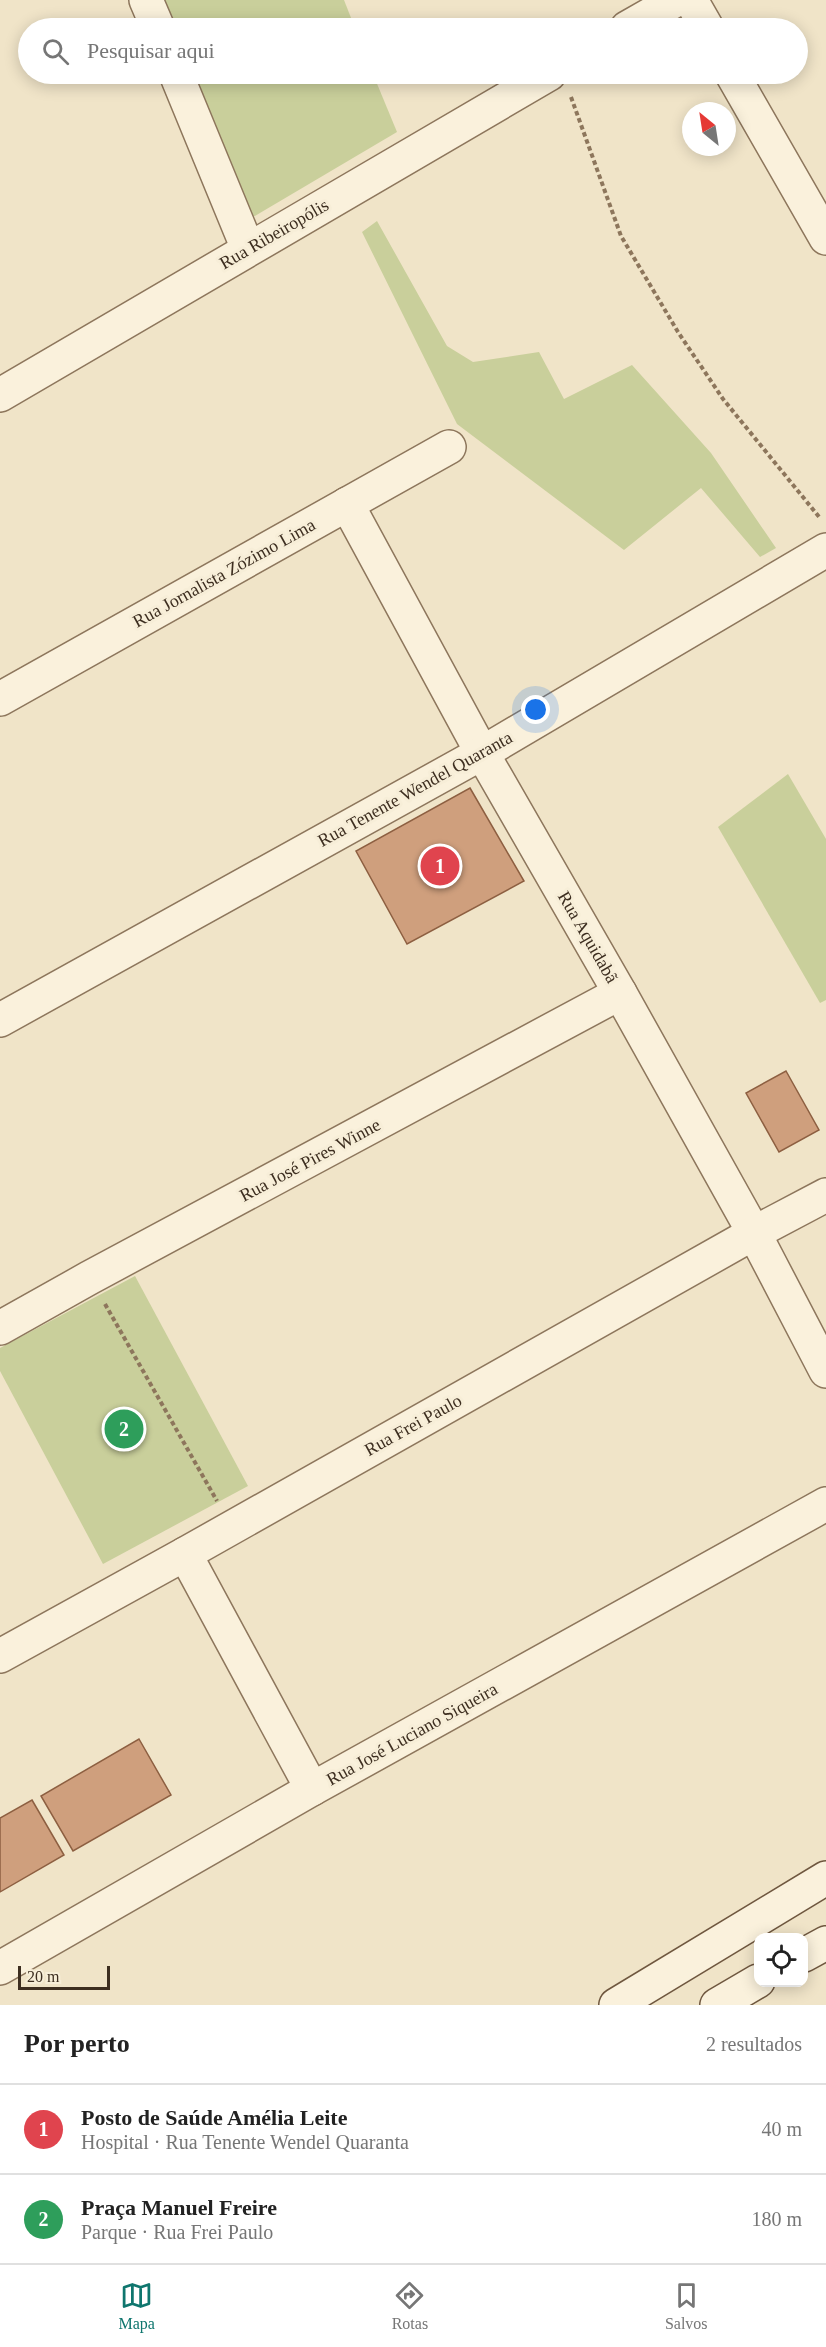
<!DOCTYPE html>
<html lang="pt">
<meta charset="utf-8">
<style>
:root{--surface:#fff;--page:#f6f6f6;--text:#222;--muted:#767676;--line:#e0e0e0;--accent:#0f766e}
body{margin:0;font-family:Georgia,serif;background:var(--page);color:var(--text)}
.controls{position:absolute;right:18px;bottom:18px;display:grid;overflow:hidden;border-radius:12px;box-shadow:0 3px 15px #0003}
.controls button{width:54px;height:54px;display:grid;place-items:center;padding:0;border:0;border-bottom:2px solid var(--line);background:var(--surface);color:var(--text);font:30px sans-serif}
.compass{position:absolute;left:682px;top:102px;width:54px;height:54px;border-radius:50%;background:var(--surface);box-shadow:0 3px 15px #0003;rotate:330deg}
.scale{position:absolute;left:18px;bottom:15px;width:92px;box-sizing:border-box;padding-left:6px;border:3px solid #3d2e20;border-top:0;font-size:16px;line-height:21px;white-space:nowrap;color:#3d2e20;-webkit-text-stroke:4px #f7eed8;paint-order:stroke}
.you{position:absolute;left:536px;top:710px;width:21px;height:21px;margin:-15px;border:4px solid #fff;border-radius:50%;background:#1a73e8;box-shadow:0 0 0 9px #1a73e833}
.badge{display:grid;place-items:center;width:39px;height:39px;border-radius:50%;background:var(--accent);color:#fff;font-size:20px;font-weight:700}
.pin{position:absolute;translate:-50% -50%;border:3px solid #fff;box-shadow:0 2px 6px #0006}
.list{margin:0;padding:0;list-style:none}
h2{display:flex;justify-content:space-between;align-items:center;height:78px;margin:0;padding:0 24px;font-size:26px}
h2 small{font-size:20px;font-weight:400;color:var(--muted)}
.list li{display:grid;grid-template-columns:39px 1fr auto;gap:18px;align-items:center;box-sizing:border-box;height:90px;padding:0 24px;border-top:2px solid var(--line)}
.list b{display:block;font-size:22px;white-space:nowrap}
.list p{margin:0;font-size:20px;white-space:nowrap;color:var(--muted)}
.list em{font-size:20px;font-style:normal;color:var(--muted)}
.icon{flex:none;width:33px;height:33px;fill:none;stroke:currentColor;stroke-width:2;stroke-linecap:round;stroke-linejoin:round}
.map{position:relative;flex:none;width:826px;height:2005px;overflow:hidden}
.search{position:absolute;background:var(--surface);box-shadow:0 3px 15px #0003;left:18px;right:18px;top:18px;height:66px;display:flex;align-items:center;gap:15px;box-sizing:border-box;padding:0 21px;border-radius:33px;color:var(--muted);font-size:22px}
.sheet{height:258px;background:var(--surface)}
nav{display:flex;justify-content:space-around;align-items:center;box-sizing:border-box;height:84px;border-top:2px solid var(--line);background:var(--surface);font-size:16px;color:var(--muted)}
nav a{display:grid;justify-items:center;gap:3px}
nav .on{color:var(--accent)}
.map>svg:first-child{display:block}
.green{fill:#c9cf9b}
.building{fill:#cf9f7d;stroke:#8d5f41;stroke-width:1.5}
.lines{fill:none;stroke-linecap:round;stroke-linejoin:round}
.street-casing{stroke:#8d765c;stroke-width:36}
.secondary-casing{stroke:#6f573f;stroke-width:36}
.path{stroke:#8d765c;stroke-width:4;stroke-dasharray:4.5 3;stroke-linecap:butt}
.street{stroke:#faf1dc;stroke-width:33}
.secondary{stroke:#faf1dc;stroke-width:33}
.labels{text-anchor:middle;stroke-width:6;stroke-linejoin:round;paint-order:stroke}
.street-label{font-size:18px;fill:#3d2e20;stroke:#f7eed8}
</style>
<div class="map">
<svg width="826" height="2005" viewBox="0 0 826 2005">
<rect width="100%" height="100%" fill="#f0e4c8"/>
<g class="green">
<polygon points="164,0 344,0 355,28 175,28"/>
<polygon points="194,74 373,74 397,132 253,217"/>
<polygon points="377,221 447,346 473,362 539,352 564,399 632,365 711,453 776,548 760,557 701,488 624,550 457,424 362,232"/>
<polygon points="788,774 826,839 826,1000 820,1003 718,827"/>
<polygon points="135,1276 248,1486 103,1564 0,1371 0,1348"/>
</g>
<g class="building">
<polygon points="470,788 524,881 407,944 356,851"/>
<polygon points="786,1071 819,1130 779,1152 746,1093"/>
<polygon points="139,1739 171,1795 73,1851 41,1796"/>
<polygon points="32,1800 64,1855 0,1892 0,1818"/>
</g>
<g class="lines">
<defs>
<g id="street">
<polyline points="146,0 158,28"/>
<polyline points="691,0 707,28"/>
<polyline points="627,28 676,0"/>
<polyline points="176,74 248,249"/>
<polyline points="732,74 826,238"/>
<polyline points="0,395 549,74"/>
<polyline points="347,504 482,753 620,993 754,1233 826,1371"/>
<polyline points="0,699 449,447"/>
<polyline points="0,1020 482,753 826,550"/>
<polyline points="0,1328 89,1278 620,993"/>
<polyline points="185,1554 312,1789"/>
<polyline points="0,1656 185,1554 754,1233 826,1195"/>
<polyline points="0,1968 312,1789 826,1504"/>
</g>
<g id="secondary">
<polyline points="804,1955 826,1943"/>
<polyline points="616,2005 826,1878"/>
<polyline points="717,2005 758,1981"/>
</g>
</defs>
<use href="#street" class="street-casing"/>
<use href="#secondary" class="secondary-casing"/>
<g class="path">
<polyline points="571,97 621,236 678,332 723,399 820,518"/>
<polyline points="105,1304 217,1501"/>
</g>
<use href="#street" class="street"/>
<use href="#secondary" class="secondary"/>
</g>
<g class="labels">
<g class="street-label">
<text transform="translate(274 234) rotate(-30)" y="6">Rua Ribeiropólis</text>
<text transform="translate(224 573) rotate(-29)" y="6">Rua Jornalista Zózimo Lima</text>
<text transform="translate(415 789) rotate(-29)" y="6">Rua Tenente Wendel Quaranta</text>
<text transform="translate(588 937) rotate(60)" y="6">Rua Aquidabã</text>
<text transform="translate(310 1160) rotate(-28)" y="6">Rua José Pires Winne</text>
<text transform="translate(413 1425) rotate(-29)" y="6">Rua Frei Paulo</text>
<text transform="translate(412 1734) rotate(-29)" y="6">Rua José Luciano Siqueira</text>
</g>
</g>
</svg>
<div class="controls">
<button><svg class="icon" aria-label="locate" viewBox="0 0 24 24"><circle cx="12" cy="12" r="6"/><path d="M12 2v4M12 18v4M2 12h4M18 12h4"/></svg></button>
</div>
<svg class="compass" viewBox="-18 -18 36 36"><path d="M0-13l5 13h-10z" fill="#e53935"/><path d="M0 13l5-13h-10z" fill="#767676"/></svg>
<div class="scale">20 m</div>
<div class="you"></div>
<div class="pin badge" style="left:440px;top:866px;background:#e0444e">1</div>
<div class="pin badge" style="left:124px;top:1429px;background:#2e9e5b">2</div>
<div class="search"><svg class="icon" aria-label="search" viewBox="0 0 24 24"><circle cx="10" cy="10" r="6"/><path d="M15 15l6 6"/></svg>Pesquisar aqui</div>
</div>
<section class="sheet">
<h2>Por perto<small>2 resultados</small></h2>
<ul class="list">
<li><span class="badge" style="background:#e0444e">1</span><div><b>Posto de Saúde Amélia Leite</b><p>Hospital · Rua Tenente Wendel Quaranta</p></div><em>40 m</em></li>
<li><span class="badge" style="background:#2e9e5b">2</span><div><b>Praça Manuel Freire</b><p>Parque · Rua Frei Paulo</p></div><em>180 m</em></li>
</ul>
</section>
<nav>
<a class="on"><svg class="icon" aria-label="map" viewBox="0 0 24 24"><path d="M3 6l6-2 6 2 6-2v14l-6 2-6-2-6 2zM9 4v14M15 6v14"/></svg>Mapa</a>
<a><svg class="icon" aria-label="directions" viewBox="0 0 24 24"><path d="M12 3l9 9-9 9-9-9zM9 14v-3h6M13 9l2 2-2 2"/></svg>Rotas</a>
<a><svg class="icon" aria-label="saved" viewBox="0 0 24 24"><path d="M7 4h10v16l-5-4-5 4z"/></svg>Salvos</a>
</nav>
